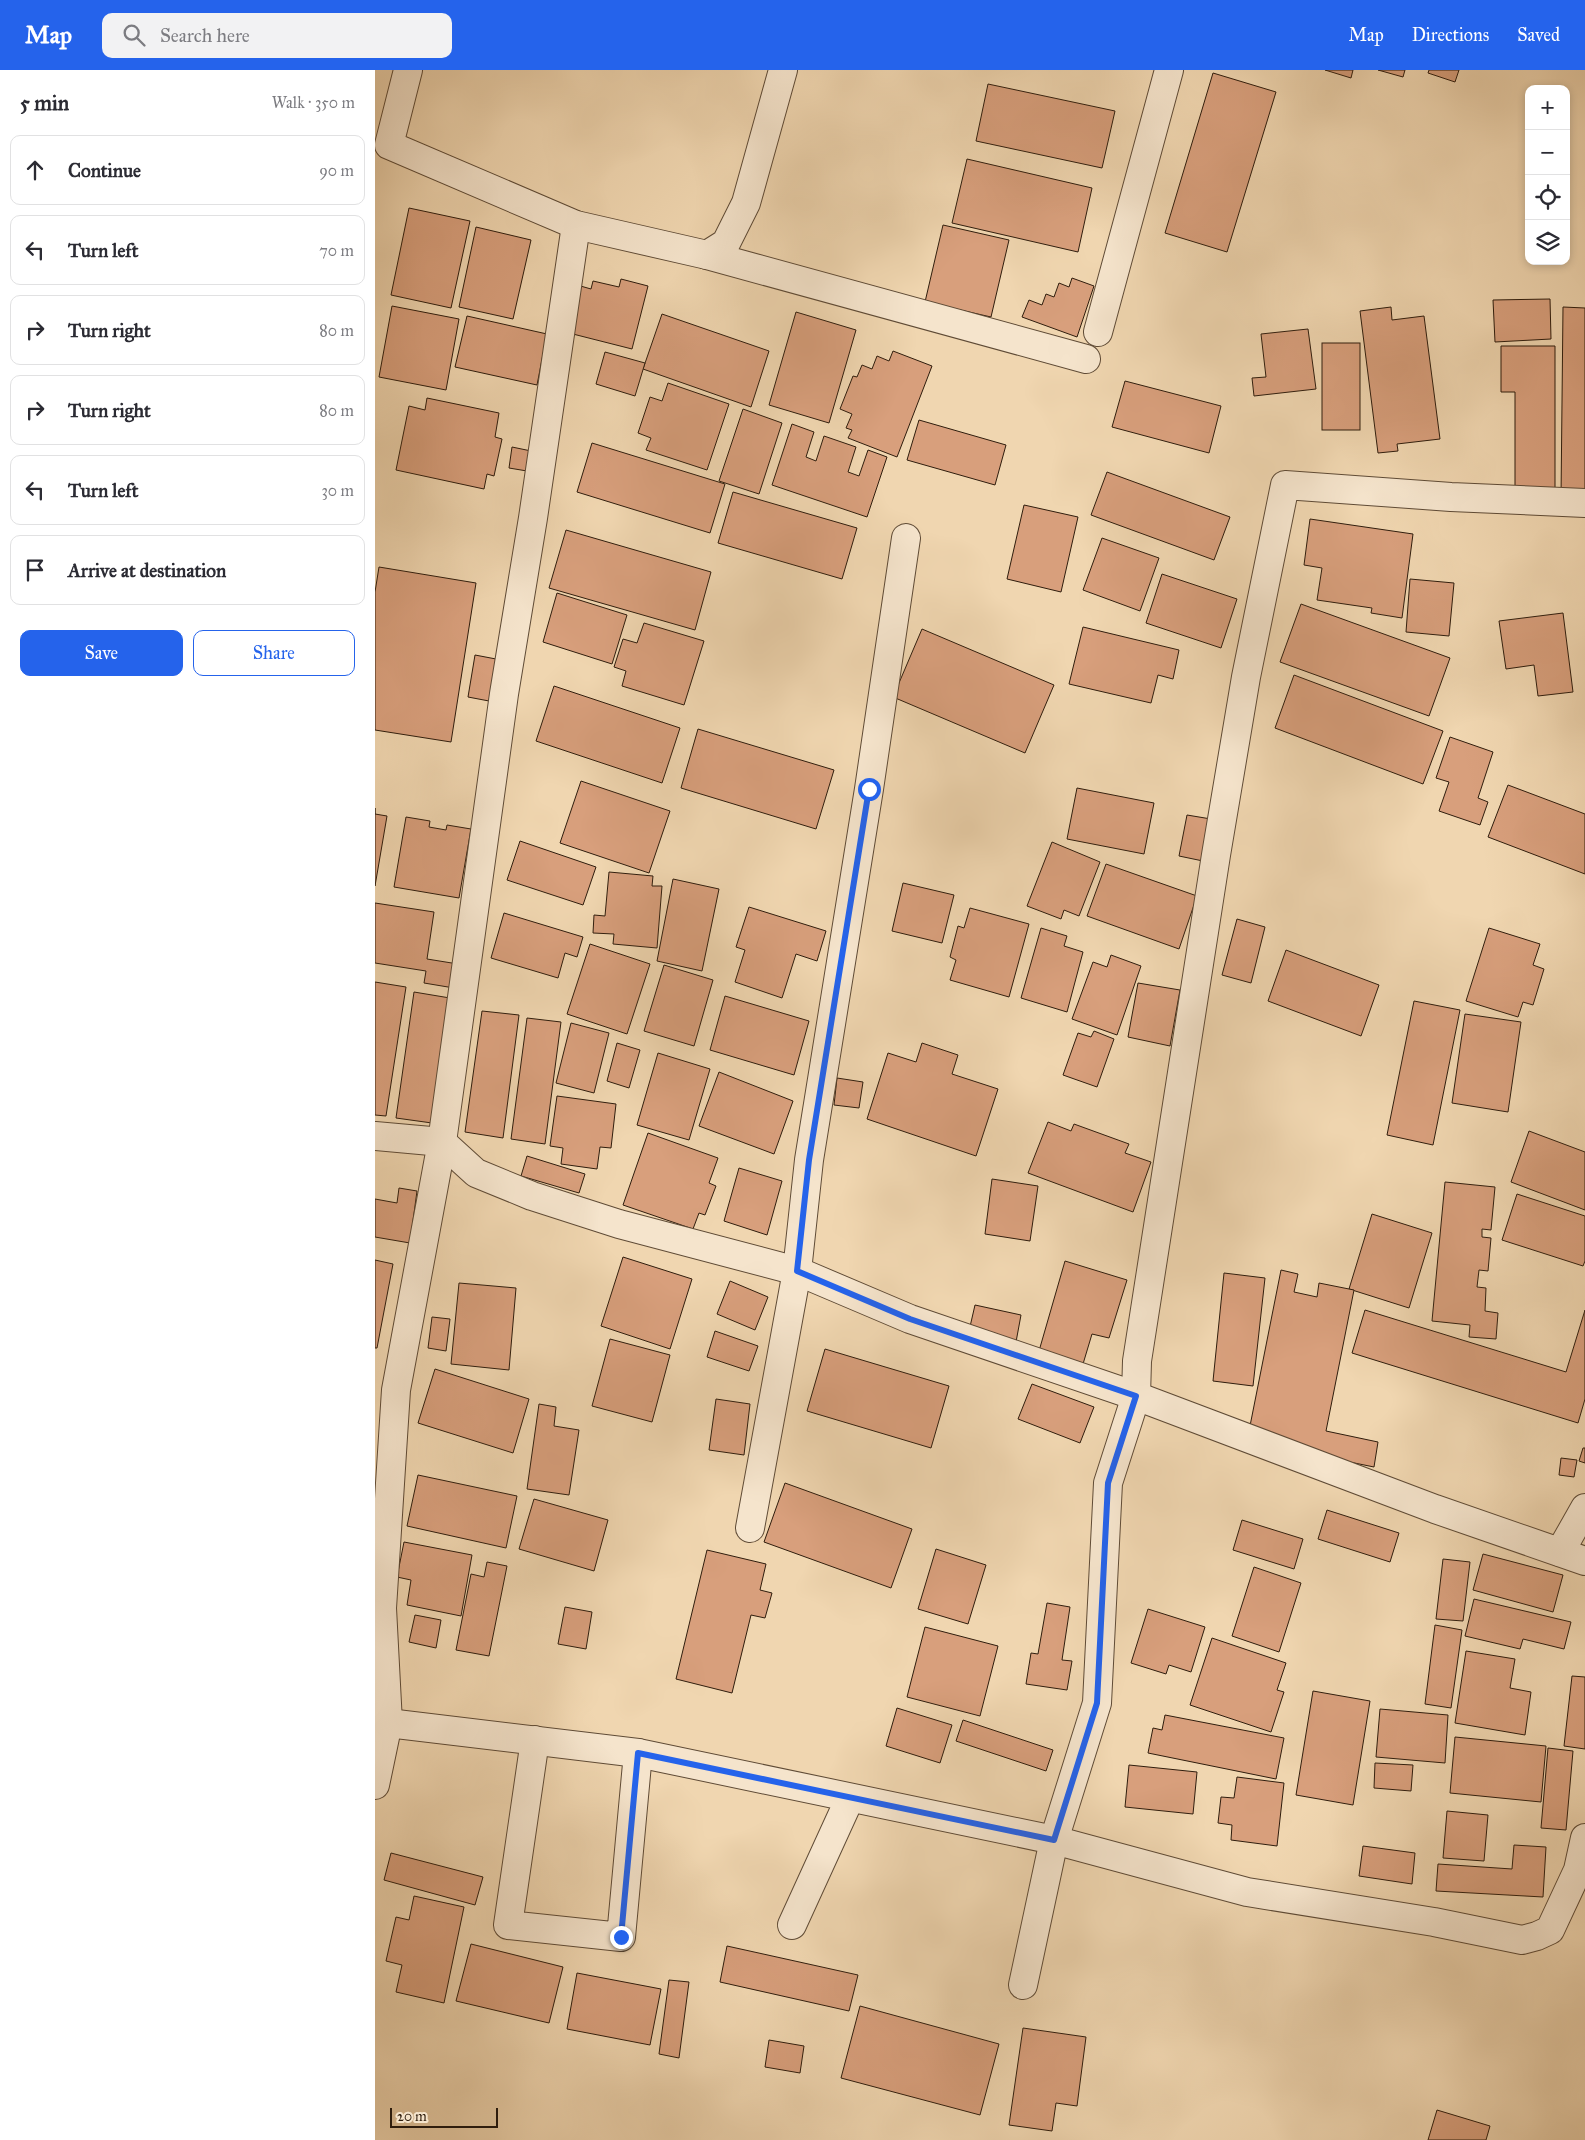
<!DOCTYPE html>
<meta charset="utf-8">
<style>
:root{--surface:#fff;--page:#f2f2f3;--text:#2b2b33;--muted:#7c7c81;--line:#e1e1e2;--accent:#2563eb}
body{margin:0;font-family:"IM FELL Great Primer",serif;background:var(--page);color:var(--text)}
.controls{position:absolute;right:15px;top:15px;display:grid;overflow:hidden;border-radius:10px;box-shadow:0 2px 8px #0003}
.controls button{width:45px;height:45px;display:grid;place-items:center;padding:0;border:0;border-bottom:1px solid var(--line);background:var(--surface);color:var(--text);font:25px sans-serif}
.scale{position:absolute;left:15px;bottom:12px;width:108px;box-sizing:border-box;padding-left:5px;border:2px solid #2f1d0d;border-top:0;font-size:14px;line-height:18px;white-space:nowrap;color:#2f1d0d;-webkit-text-stroke:4px #f5e4cc;paint-order:stroke}
.stop{position:absolute;width:15px;height:15px;margin:-11px;border:4px solid #2563eb;border-radius:50%;background:#fff}
.stop.end{background:#2563eb;border-color:#fff;box-shadow:0 1px 5px #0008}
.list{margin:0;padding:0;list-style:none}
h2{display:flex;justify-content:space-between;align-items:center;height:65px;margin:0;padding:0 20px;font-size:21px}
h2 small{font-size:16px;font-weight:400;color:var(--muted)}
.list li{display:grid;grid-template-columns:32px 1fr auto;gap:15px;align-items:center;box-sizing:border-box;height:70px;margin:0 10px 10px;padding:0 10px;border:1px solid var(--line);border-radius:10px}
.list b{display:block;font-size:19px;white-space:nowrap}
.list em{font-size:16px;font-style:normal;color:var(--muted)}
.actions{display:flex;gap:10px;padding:15px 20px}
.actions a{flex:1;padding:11px 0;border:1px solid var(--accent);border-radius:10px;text-align:center;font-size:18px;color:var(--accent)}
.actions .main{background:var(--accent);color:#fff}
.icon{flex:none;width:28px;height:28px;fill:none;stroke:currentColor;stroke-width:2;stroke-linecap:round;stroke-linejoin:round}
.map{position:relative;flex:none;width:1210px;height:2070px;overflow:hidden}
header{display:flex;align-items:center;gap:30px;box-sizing:border-box;height:70px;padding:0 25px;background:var(--accent);color:#fff}
header strong{font-size:24px}
nav{display:flex;gap:28px;margin-inline-start:auto;font-size:18px}
.search{width:350px;height:45px;background:var(--page);display:flex;align-items:center;gap:12px;box-sizing:border-box;padding:0 18px;border-radius:10px;color:var(--muted);font-size:19px}
main{display:flex}
aside{flex:1;background:var(--surface)}
.map>svg:first-child{display:block}
.building{fill:#d89f7c;stroke:#2f1d0d}
.lines{fill:none;stroke-linecap:round;stroke-linejoin:round}
.street-casing{stroke:#5f4b36;stroke-width:30}
.street{stroke:#f5e4cc;stroke-width:28}
.route{stroke:#2563eb;stroke-width:6}
</style>
<header>
<strong>Map</strong>
<div class="search"><svg class="icon" aria-label="search" viewBox="0 0 24 24"><circle cx="10" cy="10" r="6"/><path d="M15 15l6 6"/></svg>Search here</div>
<nav><a>Map</a><a>Directions</a><a>Saved</a></nav>
</header>
<main>
<aside>
<h2>5 min<small>Walk · 350 m</small></h2>
<ul class="list">
<li><svg class="icon" aria-label="ahead" viewBox="0 0 24 24"><path d="M12 20V5M6 11l6-6 6 6"/></svg><div><b>Continue</b></div><em>90 m</em></li>
<li><svg class="icon" aria-label="left" viewBox="0 0 24 24"><path d="M17 20v-9H6M10 6l-5 5 5 5"/></svg><div><b>Turn left</b></div><em>70 m</em></li>
<li><svg class="icon" aria-label="right" viewBox="0 0 24 24"><path d="M7 20v-9h11M14 6l5 5-5 5"/></svg><div><b>Turn right</b></div><em>80 m</em></li>
<li><svg class="icon" aria-label="right" viewBox="0 0 24 24"><path d="M7 20v-9h11M14 6l5 5-5 5"/></svg><div><b>Turn right</b></div><em>80 m</em></li>
<li><svg class="icon" aria-label="left" viewBox="0 0 24 24"><path d="M17 20v-9H6M10 6l-5 5 5 5"/></svg><div><b>Turn left</b></div><em>30 m</em></li>
<li><svg class="icon" aria-label="arrive" viewBox="0 0 24 24"><path d="M6 21V4h12l-3 4 3 4H6"/></svg><div><b>Arrive at destination</b></div></li>
</ul>
<div class="actions"><a class="main">Save</a><a>Share</a></div>
</aside>
<div class="map">
<svg width="1210" height="2070" viewBox="0 0 1210 2070">
<rect width="100%" height="100%" fill="#f0d6b0"/>
<filter id="stains"><feTurbulence type="fractalNoise" baseFrequency=".004" numOctaves="4"/><feColorMatrix values="0 0 0 0 .2 0 0 0 0 .09 0 0 0 0 .02 0 0 0 .5 -.17"/></filter>
<radialGradient id="worn" r=".72"><stop offset=".6" stop-color="#630" stop-opacity="0"/><stop offset="1" stop-color="#630" stop-opacity=".3"/></radialGradient>
<g class="building">
<polygon points="950,0 978,0 976,8"/>
<polygon points="1003,0 1030,0 1028,7"/>
<polygon points="1054,0 1084,0 1080,12 1053,3"/>
<polygon points="838,3 901,22 852,182 790,163"/>
<polygon points="613,14 740,41 727,98 601,71"/>
<polygon points="592,89 717,118 703,182 577,153"/>
<polygon points="34,138 95,151 76,238 16,225"/>
<polygon points="568,155 634,170 616,247 550,232"/>
<polygon points="101,157 156,170 138,249 84,237"/>
<polygon points="697,208 719,216 702,267 647,247 654,230 667,235 671,224 679,227 684,213 694,217"/>
<polygon points="246,209 273,216 257,279 190,262 202,215 216,219 218,211 244,217"/>
<polygon points="1175,229 1176,269 1120,272 1118,230"/>
<polygon points="17,236 84,249 71,320 4,307"/>
<polygon points="1016,237 1017,250 1049,246 1065,369 1022,374 1023,381 1003,383 985,241"/>
<polygon points="1188,237 1210,238 1210,428 1186,428"/>
<polygon points="421,242 481,260 454,353 394,335"/>
<polygon points="287,244 394,281 376,337 268,299"/>
<polygon points="92,246 172,264 162,315 80,297"/>
<polygon points="933,259 941,319 879,326 877,308 891,307 886,264"/>
<rect x="947" y="273" width="38" height="87"/>
<polygon points="1126,276 1180,276 1180,421 1140,421 1140,322 1126,322"/>
<polygon points="518,281 557,296 522,387 473,368 477,360 471,358 477,344 465,339 478,306 482,307 487,295 497,299 502,286 514,291"/>
<polygon points="230,282 270,293 260,326 221,314"/>
<polygon points="750,311 846,336 834,383 737,357"/>
<polygon points="293,313 354,334 332,400 271,380 276,368 263,363 275,327 287,331"/>
<polygon points="52,328 124,343 120,367 127,369 119,406 112,404 109,419 21,400 34,336 50,340"/>
<polygon points="368,339 407,353 384,424 344,411"/>
<polygon points="544,350 631,375 620,415 532,390"/>
<polygon points="417,354 439,362 431,387 441,391 449,366 481,377 473,402 484,406 493,380 512,387 492,447 397,415"/>
<polygon points="217,373 350,414 335,463 202,422"/>
<polygon points="137,377 161,382 158,402 134,398"/>
<polygon points="732,402 855,447 839,490 716,445"/>
<polygon points="358,422 482,458 467,509 343,473"/>
<polygon points="649,435 703,447 686,522 632,509"/>
<polygon points="935,449 1038,464 1027,548 996,543 997,538 942,530 947,498 929,495"/>
<polygon points="191,460 336,502 320,560 174,518"/>
<polygon points="727,468 784,488 765,541 708,520"/>
<polygon points="4,497 101,513 76,672 0,660 0,522"/>
<polygon points="787,504 862,529 846,578 771,553"/>
<polygon points="1035,509 1079,513 1074,566 1031,562"/>
<polygon points="182,523 252,545 237,594 168,572"/>
<polygon points="926,534 1075,588 1054,646 905,592"/>
<polygon points="1188,543 1198,622 1163,626 1159,595 1131,599 1124,551"/>
<polygon points="269,553 329,571 309,635 247,616 251,601 239,597 248,569 262,573"/>
<polygon points="708,557 804,580 798,609 783,605 776,633 694,614"/>
<polygon points="547,559 679,615 650,683 518,627"/>
<polygon points="100,585 121,589 114,631 93,627"/>
<polygon points="919,605 1068,661 1048,714 900,658"/>
<polygon points="179,616 305,658 287,713 161,671"/>
<polygon points="323,659 459,700 441,759 306,718"/>
<polygon points="1075,667 1118,682 1103,728 1113,732 1105,755 1064,741 1074,712 1061,708"/>
<polygon points="206,711 295,741 274,803 185,773"/>
<polygon points="1133,715 1210,744 1210,804 1113,767"/>
<polygon points="702,718 779,733 769,784 692,769"/>
<polygon points="0,738 0,744 12,746 0,816"/>
<polygon points="812,745 836,749 828,791 804,786"/>
<polygon points="31,747 55,751 54,757 71,760 72,755 96,759 84,828 19,817"/>
<polygon points="145,771 221,797 208,835 132,810"/>
<polygon points="677,772 725,792 704,846 689,840 686,849 652,836"/>
<polygon points="731,794 822,826 804,879 712,846"/>
<polygon points="234,802 278,806 277,816 287,816 282,878 238,874 239,864 218,863 219,845 230,846"/>
<polygon points="298,809 344,819 327,901 282,891"/>
<polygon points="528,813 579,825 567,873 517,861"/>
<polygon points="0,833 59,842 52,889 83,894 79,918 49,913 51,901 0,893"/>
<polygon points="374,837 451,861 442,891 421,884 407,928 360,912 370,880 361,877"/>
<polygon points="595,838 654,854 634,927 575,910 581,890 575,887 583,856 589,858"/>
<polygon points="129,843 208,867 202,887 190,883 183,908 116,888"/>
<polygon points="862,849 890,857 876,913 847,905"/>
<polygon points="666,858 692,866 689,876 708,882 692,942 646,928"/>
<polygon points="1114,858 1165,874 1158,895 1169,899 1158,935 1148,932 1143,947 1091,931"/>
<polygon points="215,874 275,894 252,964 192,944"/>
<polygon points="911,880 1004,915 986,966 893,931"/>
<polygon points="736,885 766,896 742,965 697,949 718,892 732,897"/>
<polygon points="289,895 338,910 319,976 269,961"/>
<polygon points="0,912 31,917 11,1046 0,1045"/>
<polygon points="763,913 805,920 795,976 753,967"/>
<polygon points="39,922 75,928 57,1053 21,1048"/>
<polygon points="350,926 434,951 419,1005 335,980"/>
<polygon points="1039,931 1085,940 1058,1075 1012,1065"/>
<polygon points="107,941 144,945 128,1068 90,1062"/>
<polygon points="1090,944 1146,952 1133,1042 1077,1033"/>
<polygon points="152,948 186,952 170,1074 136,1069"/>
<polygon points="196,953 234,963 219,1023 181,1013"/>
<polygon points="719,961 739,969 722,1017 688,1005 703,963 716,967"/>
<polygon points="242,973 265,980 254,1018 232,1011"/>
<polygon points="547,973 583,985 577,1004 623,1019 601,1086 492,1049 513,983 541,992"/>
<polygon points="283,983 335,999 314,1070 262,1055"/>
<polygon points="344,1002 418,1031 399,1084 324,1056"/>
<polygon points="462,1008 488,1012 484,1038 459,1035"/>
<polygon points="182,1026 241,1034 236,1078 225,1077 222,1099 186,1094 188,1078 175,1076"/>
<polygon points="673,1052 696,1061 699,1054 754,1074 750,1083 776,1092 758,1142 653,1103"/>
<polygon points="1154,1061 1210,1082 1210,1140 1136,1112"/>
<polygon points="273,1063 343,1088 334,1113 341,1116 330,1145 324,1143 318,1159 248,1135"/>
<polygon points="152,1086 210,1104 204,1123 146,1106"/>
<polygon points="364,1098 407,1111 392,1165 349,1151"/>
<polygon points="617,1109 663,1116 655,1171 610,1164"/>
<polygon points="1070,1112 1120,1117 1116,1160 1107,1159 1107,1167 1116,1168 1113,1201 1104,1200 1102,1217 1111,1218 1110,1241 1123,1243 1121,1269 1094,1267 1095,1255 1057,1251"/>
<polygon points="24,1118 42,1121 35,1173 0,1167 0,1129 22,1133"/>
<polygon points="1142,1124 1210,1146 1210,1191 1208,1196 1127,1170"/>
<polygon points="997,1144 1057,1163 1034,1238 974,1219"/>
<polygon points="248,1187 317,1209 295,1279 226,1256"/>
<polygon points="0,1190 18,1194 2,1278 0,1278"/>
<polygon points="690,1191 752,1210 734,1268 717,1264 708,1294 664,1281"/>
<polygon points="906,1200 923,1204 919,1222 942,1227 944,1213 979,1220 951,1361 1003,1372 999,1397 872,1371"/>
<polygon points="849,1203 890,1208 878,1316 838,1311"/>
<polygon points="355,1211 393,1227 380,1260 342,1244"/>
<polygon points="84,1213 141,1218 134,1300 76,1294"/>
<polygon points="600,1235 646,1245 641,1272 594,1261"/>
<polygon points="990,1240 1191,1302 1210,1240 1210,1329 1203,1353 977,1283"/>
<polygon points="57,1247 75,1249 71,1281 53,1278"/>
<polygon points="340,1261 383,1276 374,1301 332,1287"/>
<polygon points="235,1269 295,1285 277,1352 217,1336"/>
<polygon points="450,1279 574,1316 556,1378 432,1341"/>
<polygon points="60,1299 154,1329 138,1383 43,1353"/>
<polygon points="657,1314 719,1337 705,1373 643,1349"/>
<polygon points="341,1329 375,1334 369,1385 334,1380"/>
<polygon points="164,1334 181,1337 179,1356 204,1360 194,1425 152,1419"/>
<polygon points="1208,1378 1210,1378 1210,1393 1204,1391"/>
<polygon points="1186,1388 1202,1390 1199,1407 1184,1405"/>
<polygon points="43,1405 142,1426 131,1478 32,1456"/>
<polygon points="410,1413 537,1459 516,1518 389,1472"/>
<polygon points="159,1429 233,1450 219,1501 144,1479"/>
<polygon points="952,1440 1024,1463 1015,1492 943,1469"/>
<polygon points="867,1450 928,1469 919,1499 858,1480"/>
<polygon points="29,1472 97,1485 86,1546 32,1535 36,1510 22,1507"/>
<polygon points="561,1479 611,1495 593,1554 543,1539"/>
<polygon points="332,1480 391,1494 385,1520 397,1523 390,1548 376,1545 357,1623 301,1609"/>
<polygon points="1108,1484 1188,1505 1178,1542 1098,1520"/>
<polygon points="1068,1489 1095,1492 1088,1551 1061,1549"/>
<polygon points="112,1492 132,1496 114,1586 81,1580 96,1504 109,1507"/>
<polygon points="879,1497 926,1513 904,1582 857,1566"/>
<polygon points="1099,1529 1196,1552 1189,1579 1148,1569 1145,1579 1090,1566"/>
<polygon points="672,1533 695,1537 687,1590 697,1591 692,1620 651,1614 656,1583 663,1584"/>
<polygon points="190,1537 217,1542 211,1579 183,1574"/>
<polygon points="773,1539 830,1557 816,1602 794,1595 791,1604 756,1593"/>
<polygon points="40,1545 66,1550 61,1578 34,1572"/>
<polygon points="1060,1555 1087,1560 1076,1638 1050,1634"/>
<polygon points="550,1557 623,1576 605,1646 532,1627"/>
<polygon points="837,1568 911,1593 902,1620 909,1622 896,1662 815,1635"/>
<polygon points="1091,1581 1140,1589 1135,1618 1156,1622 1150,1665 1080,1653"/>
<polygon points="1197,1606 1210,1607 1210,1679 1189,1676"/>
<polygon points="938,1621 995,1631 978,1735 921,1725"/>
<polygon points="522,1638 577,1655 565,1693 511,1676"/>
<polygon points="1005,1639 1073,1645 1070,1693 1001,1687"/>
<polygon points="790,1645 909,1668 901,1709 773,1683 778,1658 787,1660"/>
<polygon points="588,1650 678,1680 671,1701 581,1671"/>
<polygon points="1080,1667 1171,1676 1166,1732 1075,1723"/>
<polygon points="1173,1678 1198,1681 1191,1760 1166,1758"/>
<polygon points="1000,1693 1038,1695 1036,1721 999,1718"/>
<polygon points="754,1695 822,1702 818,1744 750,1737"/>
<polygon points="862,1707 909,1713 902,1776 856,1770 857,1755 843,1753 846,1727 859,1728"/>
<polygon points="1072,1741 1113,1745 1109,1791 1068,1788"/>
<polygon points="1139,1775 1171,1777 1168,1827 1061,1821 1063,1794 1137,1799"/>
<polygon points="988,1776 1040,1783 1037,1814 984,1806"/>
<polygon points="16,1783 108,1807 100,1835 9,1810"/>
<polygon points="39,1826 89,1837 69,1933 21,1922 27,1895 11,1891 21,1847 34,1850"/>
<polygon points="96,1874 188,1897 174,1953 81,1931"/>
<polygon points="352,1876 483,1905 474,1941 345,1912"/>
<polygon points="202,1903 286,1919 275,1975 192,1959"/>
<polygon points="294,1910 314,1912 304,1988 284,1984"/>
<polygon points="485,1936 624,1974 605,2045 466,2008"/>
<polygon points="648,1958 711,1967 702,2036 681,2033 677,2061 634,2055"/>
<polygon points="394,1970 429,1976 425,2003 390,1997"/>
<polygon points="1062,2040 1115,2056 1111,2070 1053,2070"/>
</g>
<g class="lines">
<defs>
<g id="street">
<polyline points="33,0 14,75 201,155 332,185 351,173 371,133 408,0"/>
<polyline points="332,185 711,289"/>
<polyline points="723,262 794,0"/>
<polyline points="0,1066 67,1072 101,1103 157,1126 244,1154 422,1201 535,1249 761,1326 1060,1439 1210,1491"/>
<polyline points="375,1458 422,1201 434,1090 494,719 531,468"/>
<polyline points="1185,1482 1210,1438"/>
<polyline points="0,1647 13,1653 263,1683 679,1770 872,1822 1059,1852 1147,1870 1162,1866 1175,1860 1203,1800 1210,1768"/>
<polyline points="160,1670 133,1855 246,1867 263,1683"/>
<polyline points="0,1715 13,1653 7,1538 21,1320 67,1072 129,624 158,448 201,155"/>
<polyline points="417,1855 475,1728"/>
<polyline points="648,1915 679,1770 722,1633 733,1413 761,1326 762,1291 841,785 871,607 910,415 1076,427 1210,433"/>
</g>
</defs>
<use href="#street" class="street-casing"/>
<use href="#street" class="street"/>
</g>
<g class="lines">
<polyline class="route" points="246,1867 263,1683 679,1770 722,1633 733,1413 761,1326 535,1249 422,1201 434,1090 494,719"/>
</g>
<rect width="100%" height="100%" filter="url(#stains)"/>
<rect width="100%" height="100%" fill="url(#worn)"/>
</svg>
<div class="controls">
<button>+</button>
<button>−</button>
<button><svg class="icon" aria-label="locate" viewBox="0 0 24 24"><circle cx="12" cy="12" r="6"/><path d="M12 2v4M12 18v4M2 12h4M18 12h4"/></svg></button>
<button><svg class="icon" aria-label="layers" viewBox="0 0 24 24"><path d="M12 4l9 5-9 5-9-5zM3 14l9 5 9-5"/></svg></button>
</div>
<div class="scale">20 m</div>
<div class="stop" style="left:494px;top:719px"></div>
<div class="stop end" style="left:246px;top:1867px"></div>
</div>
</main>
